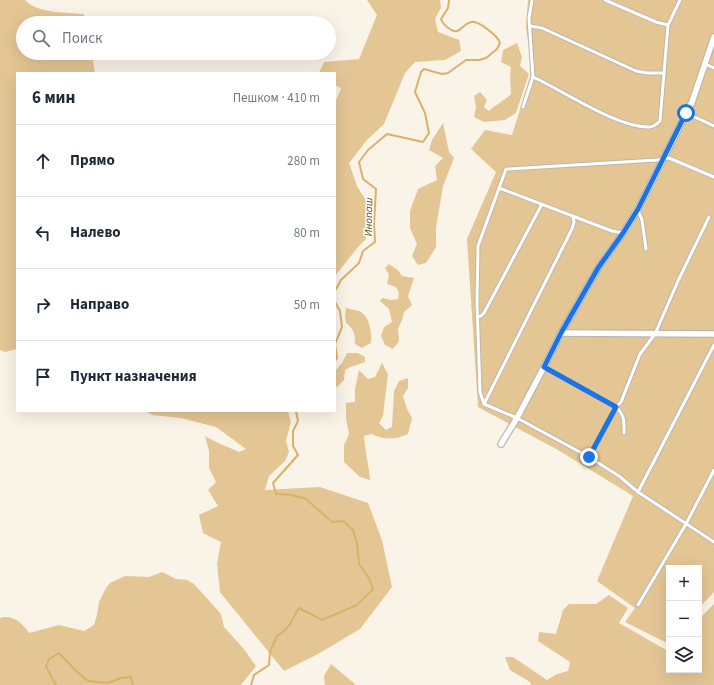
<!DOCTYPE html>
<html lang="ru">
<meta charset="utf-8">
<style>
:root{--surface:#fff;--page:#f6f6f7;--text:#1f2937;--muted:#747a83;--line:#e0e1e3}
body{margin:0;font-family:"Source Sans 3",sans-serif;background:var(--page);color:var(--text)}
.controls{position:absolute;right:12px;bottom:12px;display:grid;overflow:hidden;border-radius:0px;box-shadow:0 4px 16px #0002}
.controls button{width:36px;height:36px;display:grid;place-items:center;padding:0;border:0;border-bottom:1px solid var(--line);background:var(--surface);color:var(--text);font:20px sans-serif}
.stop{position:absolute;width:12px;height:12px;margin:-9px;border:3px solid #1a73e8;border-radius:50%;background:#fff}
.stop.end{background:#1a73e8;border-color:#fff;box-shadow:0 1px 4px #0008}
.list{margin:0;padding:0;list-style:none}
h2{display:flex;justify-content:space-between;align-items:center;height:52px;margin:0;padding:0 16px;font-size:17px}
h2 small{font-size:13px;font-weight:400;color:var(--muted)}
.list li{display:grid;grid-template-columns:26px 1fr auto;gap:12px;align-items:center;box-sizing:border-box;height:72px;padding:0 16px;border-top:1px solid var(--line)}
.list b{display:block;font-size:15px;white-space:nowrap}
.list em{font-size:13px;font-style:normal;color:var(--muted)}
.icon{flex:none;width:22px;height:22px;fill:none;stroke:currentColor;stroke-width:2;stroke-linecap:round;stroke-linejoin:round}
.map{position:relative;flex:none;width:714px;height:685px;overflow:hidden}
.search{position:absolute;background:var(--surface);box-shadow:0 4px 16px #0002;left:16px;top:16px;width:320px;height:44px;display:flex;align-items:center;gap:10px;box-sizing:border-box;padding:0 14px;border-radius:22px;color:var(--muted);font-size:15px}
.panel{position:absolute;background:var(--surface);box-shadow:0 4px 16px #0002;left:16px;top:72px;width:320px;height:340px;border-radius:0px}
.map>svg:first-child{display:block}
.green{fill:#e4c695}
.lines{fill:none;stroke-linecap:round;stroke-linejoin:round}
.stream{stroke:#dab168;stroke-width:2}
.service-casing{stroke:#bcb6ab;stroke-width:5}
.minor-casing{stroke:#bcb6ab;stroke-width:8}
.service{stroke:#fff;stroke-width:3}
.minor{stroke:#fff;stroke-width:5.5}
.route{stroke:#1a73e8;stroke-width:5}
.labels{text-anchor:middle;stroke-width:3;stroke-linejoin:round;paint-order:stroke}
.water-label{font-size:11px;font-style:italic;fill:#674b13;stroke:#fff}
</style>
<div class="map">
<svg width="714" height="685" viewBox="0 0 714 685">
<rect width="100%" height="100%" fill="#faf3e8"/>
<g class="green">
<path d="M0,0H25C38,14 66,12 84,14L86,23H23V53H92L95,73H17V349L5,352L0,350Z"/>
<polygon points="367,0 440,0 441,8 435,19 438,32 459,40 461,51 445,60 415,62 405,73 384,124 367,140 349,163 357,186 367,202 366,239 358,247 335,276 335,103 341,88 335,85 335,73 319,73 324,62 359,59 377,15"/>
<polygon points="528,0 714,0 714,592 699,608 699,568 669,568 669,641 667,643 625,622 635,608 597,581 633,496 558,450 478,407 467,239 496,172 471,149 485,130 512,135 530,77 530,52 526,28"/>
<path d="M517,43L522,57L520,66L529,74L516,113L505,120L484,122L474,117L476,107L474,96L480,92L487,100L484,107L489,111C496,104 504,101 511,94L510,76L511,67L501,62L503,50Z"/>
<polygon points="443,123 449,152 454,158 443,186 436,228 436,247 426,263 418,265 412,256 417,244 410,228 410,211 418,189 437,180 435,166 443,158 429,150 432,140"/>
<polygon points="389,264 398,270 402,276 414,278 408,296 412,305 404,312 402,320 398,329 399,341 393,349 385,345 381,336 384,327 392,322 389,309 380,301 382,298 391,300 398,299 399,293 396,287 387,284 389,275 385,268"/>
<path d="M346,308C350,309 355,310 359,311C370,316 372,333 371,343L362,348L355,344C355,334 354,329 346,323L345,315Z"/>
<path d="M347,353H358L365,357V362C358,365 351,366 345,370L344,380L337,387L335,386V371L342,363Z"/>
<path d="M382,363L388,374L383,416L379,423L386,430L392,427L394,391L399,381L408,378V388L403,396L407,409L412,418L408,434C393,440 386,440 371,434L364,436C365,451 369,465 370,480L360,477L344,462V445L349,434L346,419V403L355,402V389L359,370L368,379L375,377Z"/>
<path d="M145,411H288L291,422L286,441L289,452L285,461L269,476L265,490L320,487L368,503L382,540L392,587L360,629L318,654L284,671L220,592L217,564L221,542L203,533L199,515L218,506L208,490L216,482L209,468V451L205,436C216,443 227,446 239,452L246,449L216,427L181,418L152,415Z"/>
<path d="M162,572L176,579L187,580L194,584L221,614L224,627L243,648L256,666L241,685H0V618C13,614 23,624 29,633L59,625L84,631L94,625L97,615L99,602L106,588L110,583L125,576L149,577Z"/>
<polygon points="609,595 628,608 619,623 668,651 669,650 669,670 699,670 699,619 714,604 714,685 531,685 530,682 510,670 505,657 513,657 547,680 557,674 568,671 570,662 538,641 539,632 556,634 563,610 569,604 596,604"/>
<polygon points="331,664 355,684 355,685 325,685 324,676"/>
</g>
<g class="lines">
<g class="stream">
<path d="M335,291L341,280L359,263L363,251L375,242L374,224L376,189L363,179L359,162L368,150L387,134L423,142L429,133L425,113L415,92L421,72L424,69L442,74L448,73L466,60H479L486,58L497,49L500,43C498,36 478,20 471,22C459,25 461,38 447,27C444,24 442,23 441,19L448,8L449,0"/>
<polyline points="335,302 340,311 342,327 335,344 337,358 335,361"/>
<polyline points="56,685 46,667 49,659 59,653 76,671 88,681 108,683 121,678 131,677 133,685"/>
<polyline points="251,685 254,675 269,665 270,652 277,636 283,632 290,624 299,608 322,620 357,605 373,589 369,578 359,564 357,543 353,530 343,521 332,522 306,499 292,495 276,494 273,483 298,455 293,446 293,431 298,421 296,411"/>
</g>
<defs>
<g id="service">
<polyline points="605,0 656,22 668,25"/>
<polyline points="530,26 542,28 636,71 647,73 664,73"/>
<polyline points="705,64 714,68"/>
<path d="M533,77C564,91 617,128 649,127C654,127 657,124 660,121L668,25L680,0"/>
<polyline points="523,107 533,77 529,18 532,0"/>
<polyline points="686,113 714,126"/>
<polyline points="714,177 669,158 657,160 506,169 478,246 477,302 480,392 484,404 517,418 589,457 619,476 638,492 714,542"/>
<polyline points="499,188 612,231 623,233"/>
<polyline points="638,210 642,220 646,249"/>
<polyline points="477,317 481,316 484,313 542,204"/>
<path d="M544,367L616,407C625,415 624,422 624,433"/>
<polyline points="484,404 572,229 574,222 573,216"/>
<polyline points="589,457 616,407 621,402 640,354 655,334 678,281 709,217"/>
<polyline points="638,492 714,345"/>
<polyline points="638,605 686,524 714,470"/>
</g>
<g id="minor">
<polyline points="561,333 714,334"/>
<polyline points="501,444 517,418 544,367 561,333 598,268 623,233 638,209 692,102 714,37"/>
</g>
</defs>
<use href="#service" class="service-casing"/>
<use href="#minor" class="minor-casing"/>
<use href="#service" class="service"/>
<use href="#minor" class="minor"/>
</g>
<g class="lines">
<polyline class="route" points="589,457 616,407 544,367 561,333 598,268 623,233 638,209 686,113"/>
</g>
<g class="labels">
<g class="water-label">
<text transform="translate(368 217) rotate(-89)" y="4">Инопаш</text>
</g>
</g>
</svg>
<div class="controls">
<button>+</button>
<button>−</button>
<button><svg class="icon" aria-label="layers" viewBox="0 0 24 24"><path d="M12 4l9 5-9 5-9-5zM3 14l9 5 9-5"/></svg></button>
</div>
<div class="stop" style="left:686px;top:113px"></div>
<div class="stop end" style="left:589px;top:457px"></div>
<div class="search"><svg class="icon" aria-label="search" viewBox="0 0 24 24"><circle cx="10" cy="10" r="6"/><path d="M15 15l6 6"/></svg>Поиск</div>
<section class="panel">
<h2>6 мин<small>Пешком · 410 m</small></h2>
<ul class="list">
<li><svg class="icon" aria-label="ahead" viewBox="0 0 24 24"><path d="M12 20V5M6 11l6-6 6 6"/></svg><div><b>Прямо</b></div><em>280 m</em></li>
<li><svg class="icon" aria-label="left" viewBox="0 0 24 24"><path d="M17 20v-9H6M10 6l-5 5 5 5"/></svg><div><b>Налево</b></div><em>80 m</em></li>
<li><svg class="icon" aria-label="right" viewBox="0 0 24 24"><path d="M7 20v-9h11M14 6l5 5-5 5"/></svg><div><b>Направо</b></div><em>50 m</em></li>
<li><svg class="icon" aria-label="arrive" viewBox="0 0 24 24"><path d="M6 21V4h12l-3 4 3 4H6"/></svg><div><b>Пункт назначения</b></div></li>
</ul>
</section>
</div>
